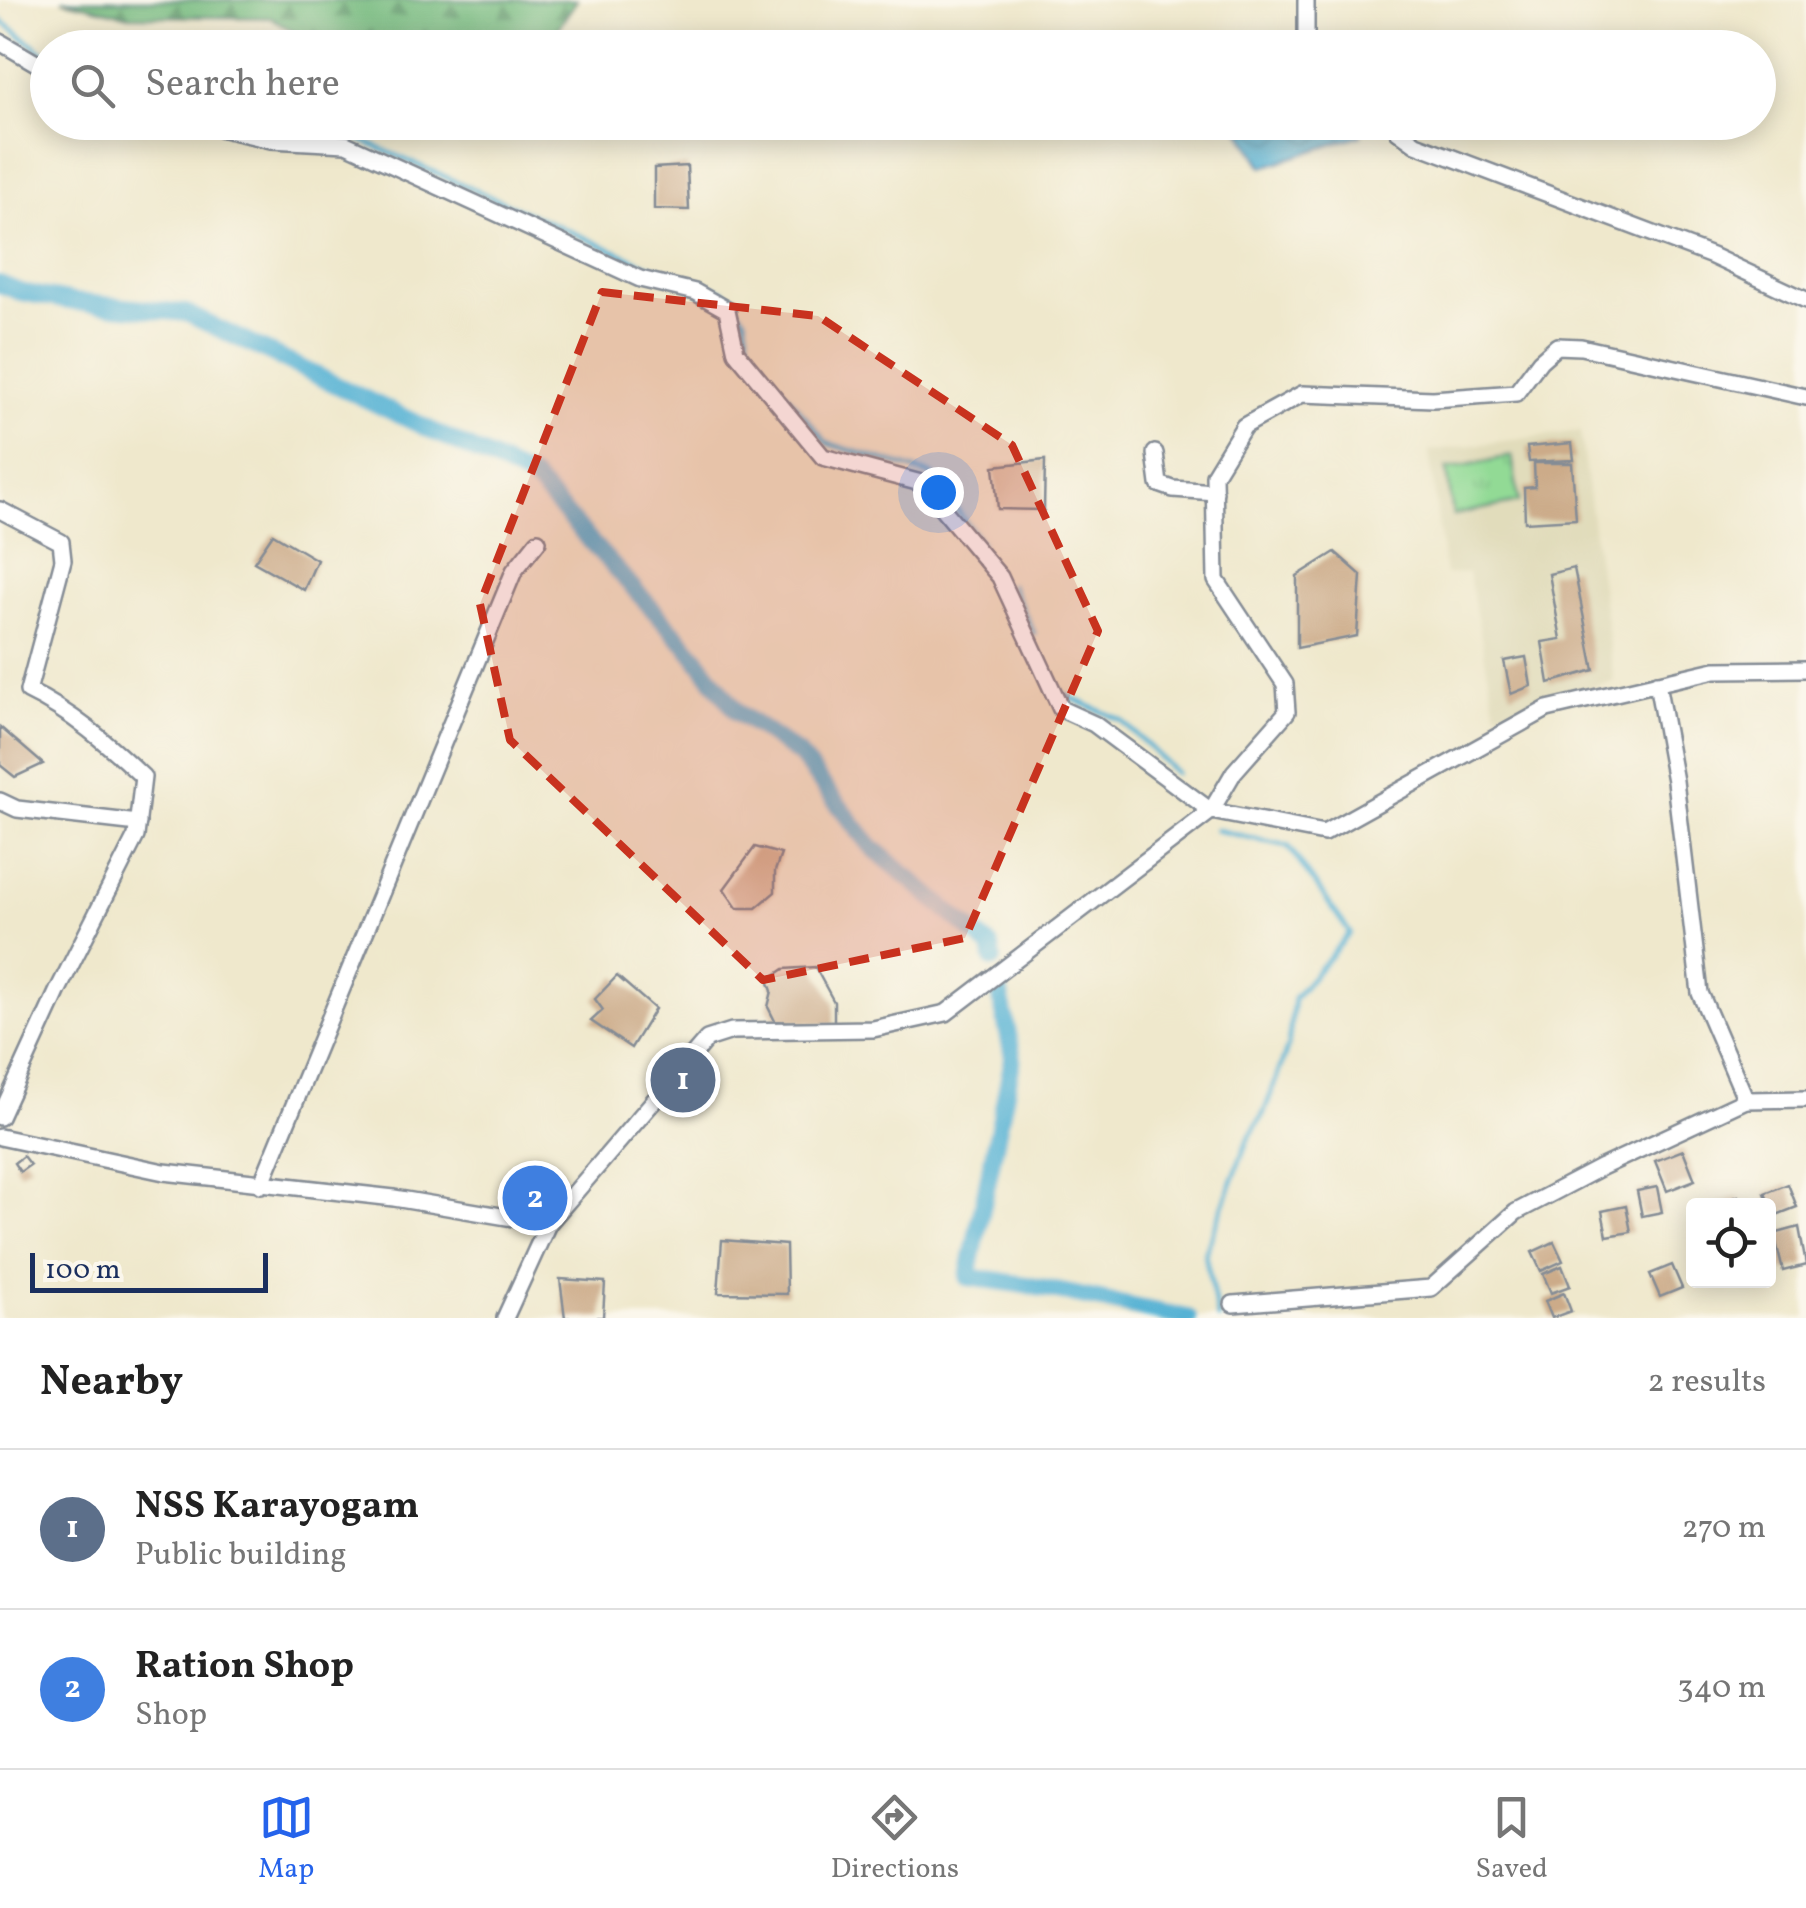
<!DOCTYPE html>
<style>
:root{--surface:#fff;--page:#f2f2f2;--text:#222;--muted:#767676;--line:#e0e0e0;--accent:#2563eb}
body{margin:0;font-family:Vollkorn,serif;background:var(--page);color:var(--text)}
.controls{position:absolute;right:30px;bottom:30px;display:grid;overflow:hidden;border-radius:10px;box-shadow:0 5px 25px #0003}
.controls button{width:90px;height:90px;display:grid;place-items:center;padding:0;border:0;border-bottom:2px solid var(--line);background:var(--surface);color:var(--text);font:50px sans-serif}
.scale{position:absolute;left:30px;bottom:25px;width:238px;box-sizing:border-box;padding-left:10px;border:5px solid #1b2f5e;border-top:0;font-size:28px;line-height:35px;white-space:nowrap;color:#1b2f5e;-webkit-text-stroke:8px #fbf7ec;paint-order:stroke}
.you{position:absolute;left:938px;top:492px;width:35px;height:35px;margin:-25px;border:8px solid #fff;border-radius:50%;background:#1a73e8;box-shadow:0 0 0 15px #1a73e833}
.badge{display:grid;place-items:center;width:65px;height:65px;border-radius:50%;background:var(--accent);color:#fff;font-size:32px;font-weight:700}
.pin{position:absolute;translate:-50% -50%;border:5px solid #fff;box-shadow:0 2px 10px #0006}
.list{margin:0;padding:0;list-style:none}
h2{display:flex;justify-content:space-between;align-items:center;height:130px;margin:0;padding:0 40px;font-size:42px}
h2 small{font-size:32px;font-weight:400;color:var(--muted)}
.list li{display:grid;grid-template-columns:65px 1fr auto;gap:30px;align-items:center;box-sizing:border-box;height:160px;padding:0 40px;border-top:2px solid var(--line)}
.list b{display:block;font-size:38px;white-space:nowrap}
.list p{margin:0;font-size:32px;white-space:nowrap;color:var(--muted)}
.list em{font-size:32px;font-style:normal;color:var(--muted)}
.icon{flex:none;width:55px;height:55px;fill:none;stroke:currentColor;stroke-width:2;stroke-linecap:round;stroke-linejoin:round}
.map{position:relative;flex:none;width:1806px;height:1318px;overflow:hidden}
.search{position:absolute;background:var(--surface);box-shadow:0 5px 25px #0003;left:30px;right:30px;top:30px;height:110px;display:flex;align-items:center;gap:25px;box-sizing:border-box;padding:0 35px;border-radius:55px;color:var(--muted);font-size:38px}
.sheet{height:450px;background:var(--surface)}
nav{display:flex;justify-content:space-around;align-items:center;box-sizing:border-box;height:140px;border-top:2px solid var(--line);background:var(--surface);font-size:28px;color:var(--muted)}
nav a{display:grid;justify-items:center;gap:5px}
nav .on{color:var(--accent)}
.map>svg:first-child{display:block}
.built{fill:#e1dcbb}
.grass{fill:url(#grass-tufts);stroke:#56847a;stroke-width:2.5}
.forest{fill:url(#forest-firs);stroke:#48746e;stroke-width:2.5}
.water{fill:url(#water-waves);stroke:#387099;stroke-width:2.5}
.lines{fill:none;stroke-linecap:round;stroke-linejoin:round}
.stream{stroke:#56b2d4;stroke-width:5}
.canal{stroke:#56b2d4;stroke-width:18}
.building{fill:#ccab89}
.minor-casing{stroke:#858c95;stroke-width:20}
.minor{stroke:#fff;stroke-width:15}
.marked{fill:#c8321e;fill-opacity:0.2;stroke:#c8321e;stroke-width:8;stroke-dasharray:20 12;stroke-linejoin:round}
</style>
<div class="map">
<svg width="1806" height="1318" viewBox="0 0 1806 1318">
<defs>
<pattern id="grass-tufts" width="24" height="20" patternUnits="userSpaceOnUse" patternTransform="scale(2.5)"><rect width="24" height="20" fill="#92da95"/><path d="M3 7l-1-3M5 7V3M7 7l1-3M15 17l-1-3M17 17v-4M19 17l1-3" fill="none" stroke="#7dbb83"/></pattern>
<pattern id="forest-firs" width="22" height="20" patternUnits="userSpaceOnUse" patternTransform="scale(2.5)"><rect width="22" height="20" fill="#75ba7e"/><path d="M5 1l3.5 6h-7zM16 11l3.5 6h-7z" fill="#5f986a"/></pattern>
<pattern id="water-waves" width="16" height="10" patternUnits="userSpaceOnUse" patternTransform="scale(2.5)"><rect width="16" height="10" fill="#56b2d4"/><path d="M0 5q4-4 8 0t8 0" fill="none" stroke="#4691af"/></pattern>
</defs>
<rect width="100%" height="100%" fill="#fbf7ec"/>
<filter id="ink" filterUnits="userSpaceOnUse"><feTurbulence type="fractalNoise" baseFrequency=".01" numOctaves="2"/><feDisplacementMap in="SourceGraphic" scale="20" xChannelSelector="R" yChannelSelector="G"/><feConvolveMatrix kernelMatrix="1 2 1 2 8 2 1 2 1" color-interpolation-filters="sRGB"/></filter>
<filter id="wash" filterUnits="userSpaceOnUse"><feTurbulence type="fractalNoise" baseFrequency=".0048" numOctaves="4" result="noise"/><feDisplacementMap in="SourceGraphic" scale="40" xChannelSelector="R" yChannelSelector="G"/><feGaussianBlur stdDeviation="2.25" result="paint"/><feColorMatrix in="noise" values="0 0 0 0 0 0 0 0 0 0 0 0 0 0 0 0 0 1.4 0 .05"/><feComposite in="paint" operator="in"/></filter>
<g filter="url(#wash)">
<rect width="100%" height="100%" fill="#efe8cc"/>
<polygon class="built" points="1580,431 1614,681 1496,712 1468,572 1445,575 1429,451"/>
<polygon class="grass" points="1512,456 1519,502 1453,515 1447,469"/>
<polygon class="forest" points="62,0 577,0 545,47 317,47 272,18 129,16"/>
<polygon class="water" points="1236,123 1356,123 1361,135 1263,167"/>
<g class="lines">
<g class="stream">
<polyline points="0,20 48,56"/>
<polyline points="266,122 333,128 647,265 723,291 745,318 750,350 827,443 932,475 981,543"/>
<polyline points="1011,585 1034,633"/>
<polyline points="1059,689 1060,693 1121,720 1176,773"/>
<polyline points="1216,830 1288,846 1350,933 1294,998 1288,1046 1264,1113 1247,1141 1205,1254 1218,1318"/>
</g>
<g class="canal">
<polyline points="0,284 20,292 74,302 186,313 533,479 693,653 737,712 799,755 872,847 991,947 993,959"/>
<polyline points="999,989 1013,1058 968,1277 1027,1285 1188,1318"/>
</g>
</g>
<g id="blocks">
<g class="building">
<polygon points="687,166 689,210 654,209 654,168"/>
<polygon points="1572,443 1574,460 1529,462 1527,447"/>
<polygon points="1045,460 1044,510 998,509 994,466"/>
<polygon points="1534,463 1572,463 1576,519 1525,522 1524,488 1535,487"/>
<polygon points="273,534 317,560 304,590 254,562"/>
<polygon points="1335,552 1361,575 1357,636 1297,648 1297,576"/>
<polygon points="1574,568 1594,670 1549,683 1542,642 1561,639 1549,574"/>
<polygon points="1526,657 1531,686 1511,694 1504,661"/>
<polygon points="0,727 43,764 15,777 0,765"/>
<polygon points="755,847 781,854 775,871 775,892 756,908 737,908 724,889"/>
<polygon points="815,967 834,1002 834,1025 775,1021 768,1007 772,991 768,980 784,969"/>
<polygon points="617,976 655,1009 631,1048 591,1021 603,1010 595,999"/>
<polygon points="1683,1150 1695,1180 1667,1191 1655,1161"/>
<polygon points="23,1156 30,1165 20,1172 14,1163"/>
<polygon points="1788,1184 1797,1207 1774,1216 1765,1193"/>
<polygon points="1657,1187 1662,1212 1642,1216 1637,1191"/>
<polygon points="1738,1196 1742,1206 1714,1206 1714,1205"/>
<polygon points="1626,1206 1631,1232 1607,1236 1602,1211"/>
<polygon points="1799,1227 1806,1265 1783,1271 1774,1234"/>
<polygon points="722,1240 786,1245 787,1294 718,1293"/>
<polygon points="1554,1242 1563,1261 1541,1271 1532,1252"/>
<polygon points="1672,1265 1682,1288 1660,1297 1650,1274"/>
<polygon points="1562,1266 1570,1286 1551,1293 1543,1274"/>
<polygon points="560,1279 605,1282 603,1317 565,1318"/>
<polygon points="1564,1293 1571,1311 1552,1318 1545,1301"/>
</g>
</g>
</g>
<g filter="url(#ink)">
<use href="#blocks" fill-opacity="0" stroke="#858c95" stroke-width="2.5"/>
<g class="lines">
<defs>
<g id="minor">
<polyline points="0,42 48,70"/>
<polyline points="1306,48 1306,0"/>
<polyline points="193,122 271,140 346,144 640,279 695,292 727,310 736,352 823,457 921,483 1000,577 1061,709 1094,724 1211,811 1324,833 1547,709 1715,670 1806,669"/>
<polyline points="1393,122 1398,131 1416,144 1712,256 1806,300"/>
<polyline points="1155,453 1159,484 1173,489 1215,492"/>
<path d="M0,510L61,542L63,560L28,691C72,712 108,744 143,777L136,836L58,990L0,1117"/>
<polyline points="1657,683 1675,781 1700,993 1746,1100"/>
<polyline points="0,801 17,809 138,823"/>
<polyline points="0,1137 164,1172 394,1198 548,1224"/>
<polyline points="261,1185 514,571 538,541"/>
<polyline points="1233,1304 1431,1288 1516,1212 1602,1167 1746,1100 1806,1099"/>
<polyline points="505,1318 548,1224 707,1039 732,1031 873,1029 946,1013 1211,811 1234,772 1287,712 1285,684 1216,580 1214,475 1244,426 1302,394 1433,399 1516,393 1540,361 1557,346 1581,347 1806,397"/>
</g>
</defs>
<use href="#minor" class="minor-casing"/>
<use href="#minor" class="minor"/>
</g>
</g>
<path class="marked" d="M602,292L818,316L1012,445L1098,631L965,938L763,980L510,740L480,604Z"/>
</svg>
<div class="controls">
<button><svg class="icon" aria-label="locate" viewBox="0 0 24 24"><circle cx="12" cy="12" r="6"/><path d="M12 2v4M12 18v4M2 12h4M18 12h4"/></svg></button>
</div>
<div class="scale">100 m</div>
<div class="you"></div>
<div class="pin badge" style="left:683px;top:1080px;background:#5c6f8a">1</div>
<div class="pin badge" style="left:535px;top:1198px;background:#3f7fe0">2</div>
<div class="search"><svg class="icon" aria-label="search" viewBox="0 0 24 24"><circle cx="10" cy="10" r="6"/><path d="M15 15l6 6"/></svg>Search here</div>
</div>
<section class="sheet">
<h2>Nearby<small>2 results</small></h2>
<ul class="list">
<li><span class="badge" style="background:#5c6f8a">1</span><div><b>NSS Karayogam</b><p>Public building</p></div><em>270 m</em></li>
<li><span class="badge" style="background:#3f7fe0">2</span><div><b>Ration Shop</b><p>Shop</p></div><em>340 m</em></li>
</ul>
</section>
<nav>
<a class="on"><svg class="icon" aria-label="map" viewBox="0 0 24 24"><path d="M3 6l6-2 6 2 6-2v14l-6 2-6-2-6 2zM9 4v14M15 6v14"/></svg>Map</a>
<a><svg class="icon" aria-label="directions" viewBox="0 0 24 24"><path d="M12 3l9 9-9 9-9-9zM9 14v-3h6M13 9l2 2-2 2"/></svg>Directions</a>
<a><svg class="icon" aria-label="saved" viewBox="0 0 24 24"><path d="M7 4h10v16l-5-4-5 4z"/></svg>Saved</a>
</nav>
